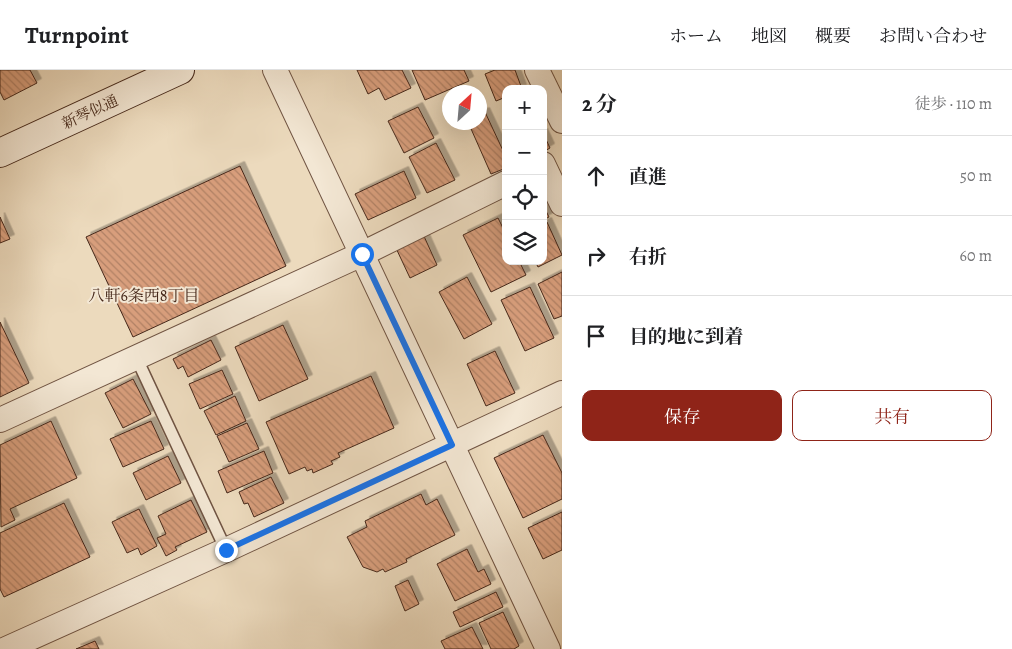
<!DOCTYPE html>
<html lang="ja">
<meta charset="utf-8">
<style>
:root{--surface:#fff;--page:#f2f2f2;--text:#202124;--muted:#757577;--line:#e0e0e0;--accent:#8f2418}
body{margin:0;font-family:Alegreya,"Noto Serif JP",serif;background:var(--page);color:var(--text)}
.controls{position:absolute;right:15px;top:15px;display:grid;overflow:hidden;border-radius:10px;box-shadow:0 5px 20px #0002}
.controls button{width:45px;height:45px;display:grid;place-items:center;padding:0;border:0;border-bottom:1px solid var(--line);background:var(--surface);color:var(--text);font:25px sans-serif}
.compass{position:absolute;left:442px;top:15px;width:45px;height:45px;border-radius:50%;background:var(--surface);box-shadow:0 5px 20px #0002;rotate:26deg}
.stop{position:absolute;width:15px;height:15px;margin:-11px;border:4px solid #1a73e8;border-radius:50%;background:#fff}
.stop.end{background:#1a73e8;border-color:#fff;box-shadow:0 1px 5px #0008}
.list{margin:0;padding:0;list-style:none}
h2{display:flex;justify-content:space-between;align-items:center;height:65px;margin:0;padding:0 20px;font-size:21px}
h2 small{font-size:16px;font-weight:400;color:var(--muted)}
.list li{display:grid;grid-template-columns:32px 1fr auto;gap:15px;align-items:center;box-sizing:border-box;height:80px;padding:0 20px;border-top:1px solid var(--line)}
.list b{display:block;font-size:19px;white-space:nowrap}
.list em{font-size:16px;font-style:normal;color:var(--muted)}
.actions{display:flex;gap:10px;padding:15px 20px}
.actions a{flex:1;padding:11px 0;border:1px solid var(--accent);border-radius:10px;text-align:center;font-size:18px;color:var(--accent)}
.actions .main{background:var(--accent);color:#fff}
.icon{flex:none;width:28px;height:28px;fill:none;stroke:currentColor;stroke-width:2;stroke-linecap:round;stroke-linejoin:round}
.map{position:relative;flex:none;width:562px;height:579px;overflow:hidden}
header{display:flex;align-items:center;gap:30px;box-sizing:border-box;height:70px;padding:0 25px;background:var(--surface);border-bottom:1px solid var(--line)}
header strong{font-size:24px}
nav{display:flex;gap:28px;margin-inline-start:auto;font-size:18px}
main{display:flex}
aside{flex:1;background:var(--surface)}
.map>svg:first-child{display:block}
.building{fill:url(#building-back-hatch);stroke:#46281a;filter:url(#shadow)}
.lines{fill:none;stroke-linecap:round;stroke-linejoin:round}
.lane-casing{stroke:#705443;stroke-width:14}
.street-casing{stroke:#705443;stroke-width:26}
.secondary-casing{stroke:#46281a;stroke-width:30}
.lane{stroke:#f3e7d4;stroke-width:11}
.street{stroke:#f3e7d4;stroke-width:24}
.secondary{stroke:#f3e7d4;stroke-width:28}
.route{stroke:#1a73e8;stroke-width:6}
.labels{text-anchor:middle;stroke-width:4;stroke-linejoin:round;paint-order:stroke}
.street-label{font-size:15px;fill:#46281a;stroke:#f3e7d4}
.neighbourhood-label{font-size:16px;fill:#46281a;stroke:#f3e7d4}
</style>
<header>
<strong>Turnpoint</strong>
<nav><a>ホーム</a><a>地図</a><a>概要</a><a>お問い合わせ</a></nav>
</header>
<main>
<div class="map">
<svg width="562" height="579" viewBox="0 0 562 579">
<defs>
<pattern id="building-back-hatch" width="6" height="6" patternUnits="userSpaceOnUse" patternTransform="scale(1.25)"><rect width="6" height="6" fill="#d89e7c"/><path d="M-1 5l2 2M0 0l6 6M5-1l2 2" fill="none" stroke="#b18165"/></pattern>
<filter id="shadow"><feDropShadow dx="4.5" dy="-4.5" stdDeviation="0" flood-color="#0004"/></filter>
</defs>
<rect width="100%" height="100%" fill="#ecdabd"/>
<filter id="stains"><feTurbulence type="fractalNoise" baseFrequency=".004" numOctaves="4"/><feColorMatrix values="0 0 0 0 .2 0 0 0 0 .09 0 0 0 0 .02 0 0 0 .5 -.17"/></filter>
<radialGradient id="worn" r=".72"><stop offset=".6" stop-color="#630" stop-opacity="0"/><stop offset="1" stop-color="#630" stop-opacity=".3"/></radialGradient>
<g class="building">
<polygon points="0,0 30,0 37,13 4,30 0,22"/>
<polygon points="357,0 402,0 411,18 385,30 379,18 368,24"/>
<polygon points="412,0 464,0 469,11 425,30"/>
<polygon points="495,0 515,0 522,19 506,19 506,27 496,31 485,4"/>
<polygon points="418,37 434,68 404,83 388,51"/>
<polygon points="485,42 506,87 506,98 491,104 468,52 480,52 480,44"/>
<polygon points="543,63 550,78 543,82"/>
<polygon points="436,73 455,110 427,123 409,87"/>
<polygon points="240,96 286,196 133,267 86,167"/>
<polygon points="404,101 416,128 368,150 355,124"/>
<polygon points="543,135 549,147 543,150"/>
<polygon points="0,147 10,169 0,173"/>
<polygon points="498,148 506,164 506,191 519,191 526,205 491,222 463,165"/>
<polygon points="547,152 562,185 538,197 535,191 543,191 543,154"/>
<polygon points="423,164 437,195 410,208 395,176"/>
<polygon points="562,202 562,246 554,249 538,214"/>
<polygon points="467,207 492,254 464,269 439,222"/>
<polygon points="530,217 554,268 525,281 501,230"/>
<polygon points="0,252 29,313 0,327"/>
<polygon points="283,255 308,309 259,331 235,277"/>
<polygon points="211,270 221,290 188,307 183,296 178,299 173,289"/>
<polygon points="495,281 515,323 486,336 467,294"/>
<polygon points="222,300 233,324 200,339 189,314"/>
<polygon points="371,306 394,358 338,383 340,387 331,391 333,394 313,403 312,399 307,401 305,397 289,404 266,352"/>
<polygon points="133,309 151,344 123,358 105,323"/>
<polygon points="235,326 246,351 216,365 204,341"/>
<polygon points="51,351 77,408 10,439 15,450 1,457 0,375"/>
<polygon points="151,351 164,379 123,397 110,369"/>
<polygon points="247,353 259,379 229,392 217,366"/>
<polygon points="543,365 562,403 562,429 523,448 494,388"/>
<polygon points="264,381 273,403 227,423 218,401"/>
<polygon points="168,386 181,413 146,430 133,403"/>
<polygon points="271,407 284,433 254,447 248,433 244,434 239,422"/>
<polygon points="421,424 426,435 437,429 455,465 406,489 407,492 385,502 383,499 377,502 363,497 347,467 367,457 365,451"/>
<polygon points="191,430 207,462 175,477 177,480 166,486 157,468 166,464 158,446"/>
<polygon points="64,433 90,487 4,527 0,519 0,463"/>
<polygon points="139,439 157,476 141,485 138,478 127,483 112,452"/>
<polygon points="562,442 562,480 543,489 528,458"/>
<polygon points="467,479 478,502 484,499 491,514 455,531 437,494"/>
<polygon points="408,510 419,534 405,541 395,516"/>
<polygon points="496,522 503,537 460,557 453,542"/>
<polygon points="503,542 519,576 514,579 491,579 479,553"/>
<polygon points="472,557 483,579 445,579 441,571"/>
<polygon points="95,571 99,579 76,579"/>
</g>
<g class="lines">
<defs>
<polyline id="lane" points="136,287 226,480"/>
<g id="street">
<polyline points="275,0 548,579"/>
<polyline points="537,0 562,51"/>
<polyline points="543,94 562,134"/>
<polyline points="0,350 362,184 506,113"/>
<polyline points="6,579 226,480 562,323"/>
</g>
<polyline id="secondary" points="0,83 180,0"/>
</defs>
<use href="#lane" class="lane-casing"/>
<use href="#street" class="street-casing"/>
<use href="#secondary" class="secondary-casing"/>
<use href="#lane" class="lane"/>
<use href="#street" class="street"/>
<use href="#secondary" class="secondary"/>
</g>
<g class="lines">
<polyline class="route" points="226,480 452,375 362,184"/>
</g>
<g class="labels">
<g class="street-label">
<text transform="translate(90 42) rotate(-25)" y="5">新琴似通</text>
</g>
<g class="neighbourhood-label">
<text x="144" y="231">八軒6条西8丁目</text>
</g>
</g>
<rect width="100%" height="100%" filter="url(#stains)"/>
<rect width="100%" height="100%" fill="url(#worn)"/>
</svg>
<div class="controls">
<button>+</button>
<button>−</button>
<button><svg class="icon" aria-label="locate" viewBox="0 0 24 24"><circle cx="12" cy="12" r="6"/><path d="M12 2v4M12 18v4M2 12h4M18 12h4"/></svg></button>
<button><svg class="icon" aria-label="layers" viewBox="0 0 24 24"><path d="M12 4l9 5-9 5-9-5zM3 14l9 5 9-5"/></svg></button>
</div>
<svg class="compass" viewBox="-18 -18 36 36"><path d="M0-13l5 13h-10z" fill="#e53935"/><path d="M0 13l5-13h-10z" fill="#757577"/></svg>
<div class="stop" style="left:362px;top:184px"></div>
<div class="stop end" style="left:226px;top:480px"></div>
</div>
<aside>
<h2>2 分<small>徒歩 · 110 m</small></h2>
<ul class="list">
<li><svg class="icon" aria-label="ahead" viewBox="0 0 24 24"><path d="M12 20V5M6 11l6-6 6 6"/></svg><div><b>直進</b></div><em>50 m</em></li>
<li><svg class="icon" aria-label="right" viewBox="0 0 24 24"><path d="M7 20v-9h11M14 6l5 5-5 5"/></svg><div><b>右折</b></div><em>60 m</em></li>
<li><svg class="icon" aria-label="arrive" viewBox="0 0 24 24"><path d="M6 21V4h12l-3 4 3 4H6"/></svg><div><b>目的地に到着</b></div></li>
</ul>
<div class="actions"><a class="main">保存</a><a>共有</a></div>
</aside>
</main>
